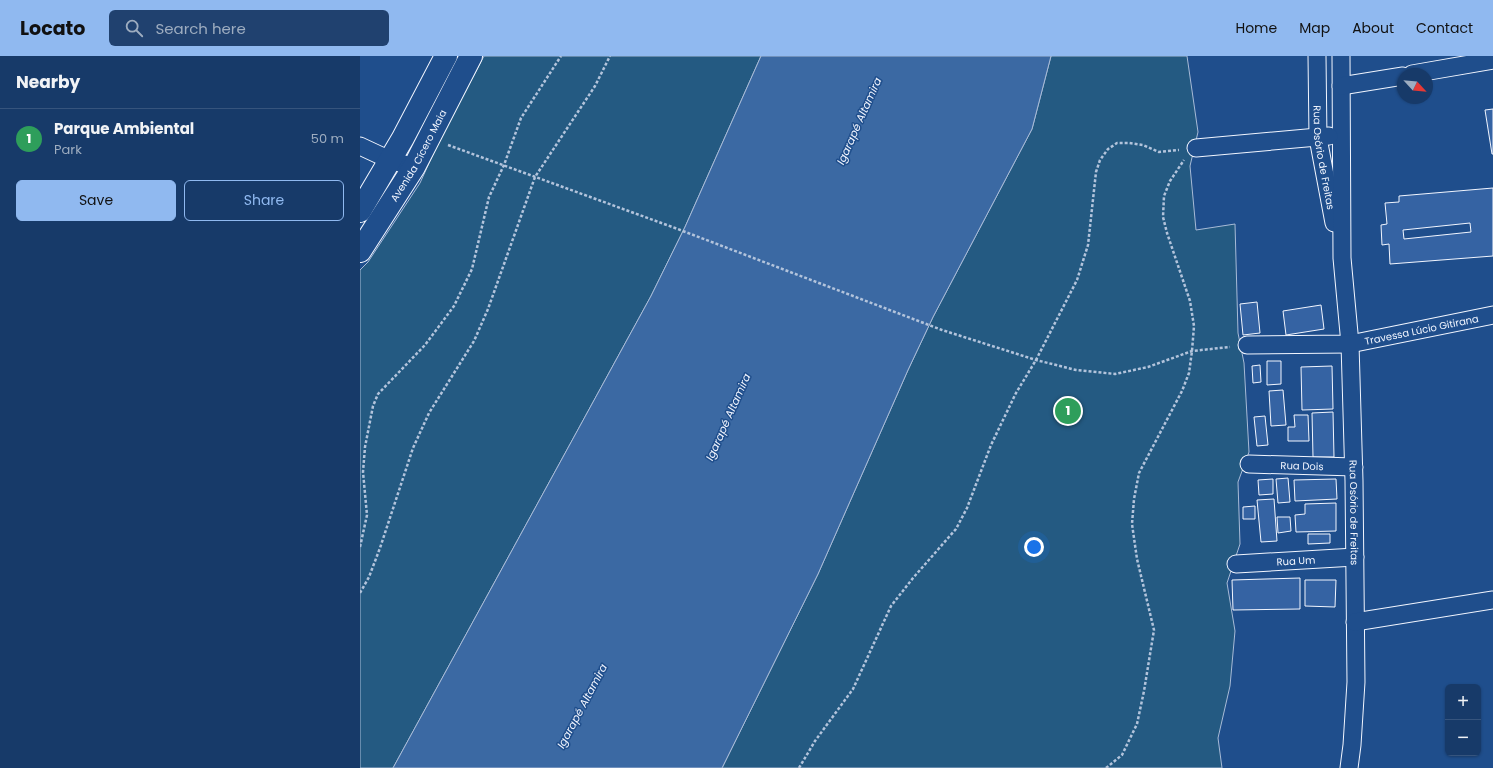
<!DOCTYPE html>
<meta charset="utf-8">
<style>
:root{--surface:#173a69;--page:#20416f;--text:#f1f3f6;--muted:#9eadc0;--line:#36547d;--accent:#90b9f0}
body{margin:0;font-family:Poppins,sans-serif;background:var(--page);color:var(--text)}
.controls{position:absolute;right:12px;bottom:12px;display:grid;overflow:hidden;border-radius:6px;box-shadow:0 1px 3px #0004}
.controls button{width:36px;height:36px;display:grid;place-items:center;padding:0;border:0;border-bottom:1px solid var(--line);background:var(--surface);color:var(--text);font:20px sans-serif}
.compass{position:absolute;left:1037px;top:12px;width:36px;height:36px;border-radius:50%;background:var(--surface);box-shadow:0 1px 3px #0004;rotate:116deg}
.you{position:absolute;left:674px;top:491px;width:14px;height:14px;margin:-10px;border:3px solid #fff;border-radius:50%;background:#1a73e8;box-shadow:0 0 0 6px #1a73e833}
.badge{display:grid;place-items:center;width:26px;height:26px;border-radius:50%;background:var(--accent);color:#fff;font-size:13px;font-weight:700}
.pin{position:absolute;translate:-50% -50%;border:2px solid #fff;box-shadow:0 1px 4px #0006}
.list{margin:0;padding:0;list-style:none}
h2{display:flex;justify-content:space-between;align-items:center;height:52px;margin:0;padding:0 16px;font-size:17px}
h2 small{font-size:13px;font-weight:400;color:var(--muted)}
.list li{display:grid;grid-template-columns:26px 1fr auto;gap:12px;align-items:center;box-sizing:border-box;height:60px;padding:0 16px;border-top:1px solid var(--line)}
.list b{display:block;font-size:15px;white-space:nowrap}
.list p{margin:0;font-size:13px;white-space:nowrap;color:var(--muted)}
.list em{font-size:13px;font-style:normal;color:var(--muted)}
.actions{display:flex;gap:8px;padding:12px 16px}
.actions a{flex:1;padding:9px 0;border:1px solid var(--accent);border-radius:6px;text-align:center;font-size:14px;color:var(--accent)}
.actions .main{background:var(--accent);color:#111}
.icon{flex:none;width:22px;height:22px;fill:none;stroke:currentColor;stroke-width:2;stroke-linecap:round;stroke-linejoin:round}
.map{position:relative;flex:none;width:1133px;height:712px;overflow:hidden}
header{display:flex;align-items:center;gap:24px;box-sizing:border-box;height:56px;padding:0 20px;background:var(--accent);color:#111}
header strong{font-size:19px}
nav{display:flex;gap:22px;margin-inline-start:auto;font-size:14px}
.search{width:280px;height:36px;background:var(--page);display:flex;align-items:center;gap:10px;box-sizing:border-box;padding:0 14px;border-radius:6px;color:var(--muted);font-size:15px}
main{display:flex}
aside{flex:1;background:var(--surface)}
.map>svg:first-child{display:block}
.green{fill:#245a82;stroke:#a8bbd7}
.water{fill:#3b69a3;stroke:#a8bbd7}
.building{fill:#3563a3;stroke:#f2f6ff;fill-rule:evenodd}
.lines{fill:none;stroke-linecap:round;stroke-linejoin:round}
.street-casing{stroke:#f2f6ff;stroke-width:19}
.secondary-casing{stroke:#f2f6ff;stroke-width:24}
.path{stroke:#b3c4dc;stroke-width:2.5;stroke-dasharray:3 2;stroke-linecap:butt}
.street{stroke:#1f4e8c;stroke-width:17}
.secondary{stroke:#1f4e8c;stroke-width:22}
.labels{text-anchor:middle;stroke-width:3;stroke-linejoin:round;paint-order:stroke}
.street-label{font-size:10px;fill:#f2f6ff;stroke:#1f4e8c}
.water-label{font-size:11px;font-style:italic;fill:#f2f6ff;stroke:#1f4e8c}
</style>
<header>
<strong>Locato</strong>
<div class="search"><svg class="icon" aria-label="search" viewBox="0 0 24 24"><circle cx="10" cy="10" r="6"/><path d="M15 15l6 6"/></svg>Search here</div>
<nav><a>Home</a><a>Map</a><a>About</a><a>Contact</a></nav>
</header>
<main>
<aside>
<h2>Nearby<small></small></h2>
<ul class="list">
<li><span class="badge" style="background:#2e9e5b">1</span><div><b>Parque Ambiental</b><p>Park</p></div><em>50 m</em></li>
</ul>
<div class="actions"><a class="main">Save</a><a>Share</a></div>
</aside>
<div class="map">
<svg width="1133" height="712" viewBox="0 0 1133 712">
<rect width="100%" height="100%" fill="#1f4e8c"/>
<g class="green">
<polygon points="124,0 401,0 325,171 291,240 33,712 0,712 0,214 8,206 60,127 79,85"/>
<polygon points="691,0 827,0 838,76 830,110 836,174 875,168 878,277 884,307 889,396 878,426 880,488 867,527 875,575 870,630 858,682 862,712 362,712 458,518 548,314 573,261 672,73"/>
</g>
<polygon class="water" points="401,0 691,0 672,73 573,261 548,314 458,518 362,712 33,712 291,240 325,171"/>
<g class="building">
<polygon points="1133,53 1133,98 1132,98 1125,54"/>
<path d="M1133,132V200L1030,208L1029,188L1022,189L1021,169L1027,168L1025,147L1039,146V140ZM1110,167L1111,176L1044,183L1043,174Z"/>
<polygon points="897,246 900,277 883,279 880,248"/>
<polygon points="961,249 964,273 926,279 923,255"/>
<polygon points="907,305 921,305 921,328 907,329"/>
<polygon points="900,309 901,326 893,327 892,310"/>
<polygon points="972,310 973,353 942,354 941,311"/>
<polygon points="923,334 926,369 911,370 909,335"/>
<polygon points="973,356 974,401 953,401 952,357"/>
<polygon points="934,359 948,359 949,385 928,385 928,371 935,371"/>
<polygon points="905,360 908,389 897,390 894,361"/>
<polygon points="928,422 930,446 918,447 916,423"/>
<polygon points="913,423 913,438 899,439 898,424"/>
<polygon points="976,423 977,443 935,445 934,424"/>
<polygon points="914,443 917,485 901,486 897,444"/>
<polygon points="976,447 976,475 936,476 935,459 945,458 945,448"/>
<polygon points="895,450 895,463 883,463 883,451"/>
<polygon points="917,461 930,461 931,475 918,477"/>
<polygon points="948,478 970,478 970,487 948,488"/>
<polygon points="940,522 940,553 873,554 872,524"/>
<polygon points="945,524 976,524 975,551 945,550"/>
</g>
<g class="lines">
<defs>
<g id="street">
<path id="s1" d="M957,0L958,82L974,167"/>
<path id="s2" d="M981,0L982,202L990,288L994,425L996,626L992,689L989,712"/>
<polyline points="1052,18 1133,4"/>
<polyline points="981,30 1043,20"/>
<polyline points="0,90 30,104 54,111"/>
<polyline points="836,92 969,80"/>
<path id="s3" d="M887,289L990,288L1133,259"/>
<path id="s4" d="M889,408L994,411"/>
<path id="s5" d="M876,508L995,501"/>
<polyline points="995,566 1133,544"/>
</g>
<g id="secondary">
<polyline points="0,155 43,82 86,0"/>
<path id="s6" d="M0,195L54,111L111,0"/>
</g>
</defs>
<use href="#street" class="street-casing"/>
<use href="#secondary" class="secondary-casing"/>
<g class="path">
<polyline points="88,89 315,172 582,274 676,304 716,314 755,318 788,311 832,295 870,291"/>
<polyline points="0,491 7,459 3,416 5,391 13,350 18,338 65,289 94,250 112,213 129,141 144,109 161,62 201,0"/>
<polyline points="0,537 9,521 20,492 53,392 69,357 114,285 128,253 175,121 235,30 250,0"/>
<polyline points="439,712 455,685 493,633 531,550 553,522 596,473 607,452 631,389 656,337 676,304 717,224 728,189 736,116 740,104 748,93 757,87 769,87 783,89 799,96 819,94"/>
<polyline points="746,712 762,699 777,668 784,635 794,574 777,503 772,468 774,443 779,417 822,335 829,317 832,295 834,270 830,245 807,177 803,161 804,140 810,125 824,104"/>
</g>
<use href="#street" class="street"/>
<use href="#secondary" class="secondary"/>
</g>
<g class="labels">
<g class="street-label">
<text dy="4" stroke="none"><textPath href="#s6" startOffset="112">Avenida Cícero Maia</textPath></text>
<text dy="4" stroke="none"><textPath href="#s1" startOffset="102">Rua Osório de Freitas</textPath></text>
<text dy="4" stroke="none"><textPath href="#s3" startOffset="176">Travessa Lúcio Gitirana</textPath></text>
<text dy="4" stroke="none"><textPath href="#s4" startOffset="53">Rua Dois</textPath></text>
<text dy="4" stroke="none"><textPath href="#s2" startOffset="457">Rua Osório de Freitas</textPath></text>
<text dy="4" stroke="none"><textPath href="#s5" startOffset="60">Rua Um</textPath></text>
</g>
<g class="water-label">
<text transform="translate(499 65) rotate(-66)" y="4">Igarapé Altamira</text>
<text transform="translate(368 361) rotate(-66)" y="4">Igarapé Altamira</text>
<text transform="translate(222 650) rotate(-62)" y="4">Igarapé Altamira</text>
</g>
</g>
</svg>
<div class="controls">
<button>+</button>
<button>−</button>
</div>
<svg class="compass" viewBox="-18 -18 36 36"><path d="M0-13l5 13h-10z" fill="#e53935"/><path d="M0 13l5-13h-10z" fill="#9eadc0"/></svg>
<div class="you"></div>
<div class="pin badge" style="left:708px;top:355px;background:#2e9e5b">1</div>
</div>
</main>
